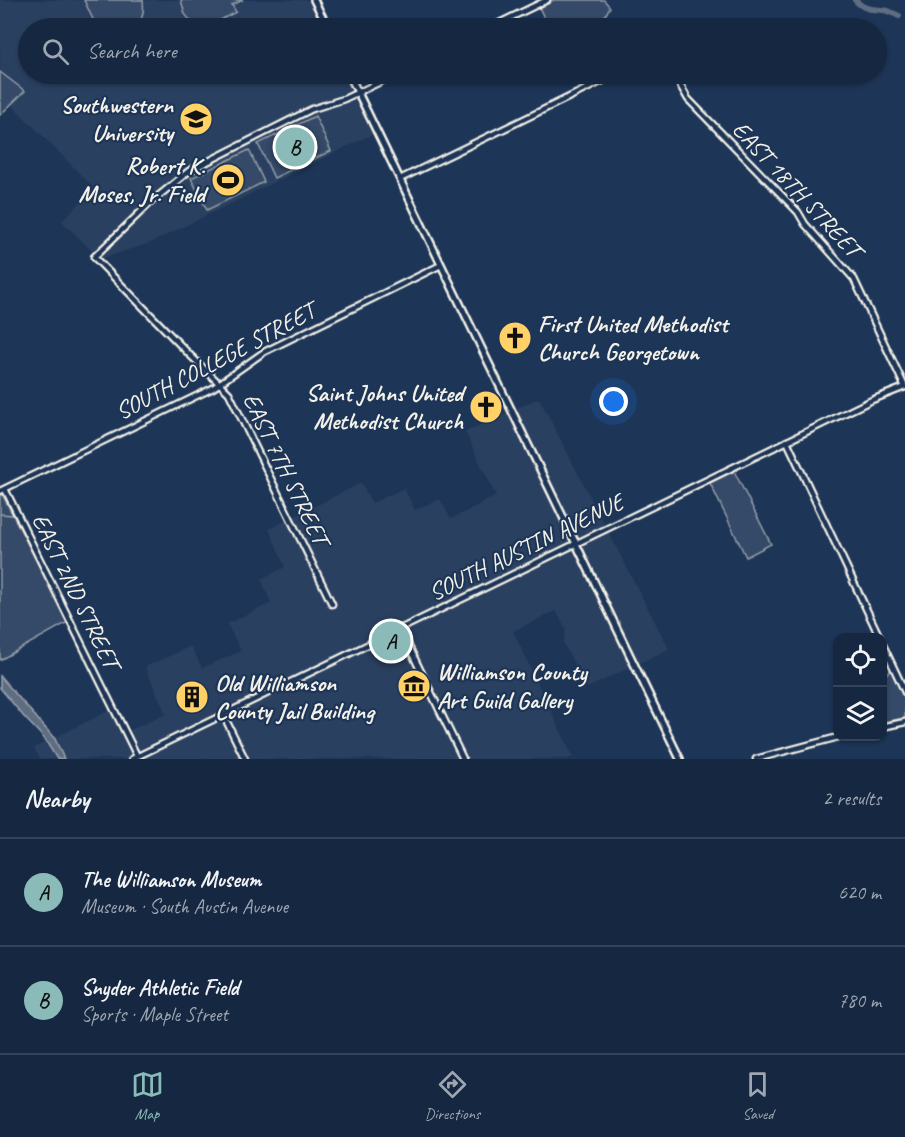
<!DOCTYPE html>
<meta charset="utf-8">
<style>
:root{--surface:#162841;--page:#23344c;--text:#f1f3f6;--muted:#9ea6b1;--line:#35445a;--accent:#8bbbb9}
body{margin:0;font-family:Caveat,sans-serif;background:var(--page);color:var(--text)}
.controls{position:absolute;right:18px;bottom:18px;display:grid;overflow:hidden;border-radius:12px;box-shadow:0 2px 4px #0004}
.controls button{width:54px;height:54px;display:grid;place-items:center;padding:0;border:0;border-bottom:2px solid var(--line);background:var(--surface);color:var(--text);font:30px sans-serif}
.you{position:absolute;left:614px;top:402px;width:21px;height:21px;margin:-15px;border:4px solid #fff;border-radius:50%;background:#1a73e8;box-shadow:0 0 0 9px #1a73e833}
.badge{display:grid;place-items:center;width:39px;height:39px;border-radius:50%;background:var(--accent);color:#111;font-size:20px;font-weight:700}
.pin{position:absolute;translate:-50% -50%;border:3px solid #fff;box-shadow:0 2px 6px #0006}
.list{margin:0;padding:0;list-style:none}
h2{display:flex;justify-content:space-between;align-items:center;height:78px;margin:0;padding:0 24px;font-size:26px}
h2 small{font-size:20px;font-weight:400;color:var(--muted)}
.list li{display:grid;grid-template-columns:39px 1fr auto;gap:18px;align-items:center;box-sizing:border-box;height:108px;padding:0 24px;border-top:2px solid var(--line)}
.list b{display:block;font-size:22px;white-space:nowrap}
.list p{margin:0;font-size:20px;white-space:nowrap;color:var(--muted)}
.list em{font-size:20px;font-style:normal;color:var(--muted)}
.icon{flex:none;width:33px;height:33px;fill:none;stroke:currentColor;stroke-width:2;stroke-linecap:round;stroke-linejoin:round}
.map{position:relative;flex:none;width:905px;height:759px;overflow:hidden}
.search{position:absolute;background:var(--surface);box-shadow:0 2px 4px #0004;left:18px;right:18px;top:18px;height:66px;display:flex;align-items:center;gap:15px;box-sizing:border-box;padding:0 21px;border-radius:33px;color:var(--muted);font-size:22px}
.sheet{height:294px;background:var(--surface)}
nav{display:flex;justify-content:space-around;align-items:center;box-sizing:border-box;height:84px;border-top:2px solid var(--line);background:var(--surface);font-size:16px;color:var(--muted)}
nav a{display:grid;justify-items:center;gap:3px}
nav .on{color:var(--accent)}
.map>svg:first-child{display:block}
.built{fill:#2a4060}
.green{fill:#354a67;stroke:#949ea8;stroke-width:1.5}
.water{fill:#5e6d82;stroke:#9aa2ab;stroke-width:1.5}
.lines{fill:none;stroke-linecap:round;stroke-linejoin:round}
.stream{stroke:#9aa2ab;stroke-width:1.5}
.river{stroke:#5e6d82;stroke-width:6}
.secondary-casing{stroke:#f4f1e8;stroke-width:9}
.primary-casing{stroke:#f4f1e8;stroke-width:10}
.secondary{stroke:#1d3557;stroke-width:4.5}
.primary{stroke:#1d3557;stroke-width:5}
.labels{text-anchor:middle;stroke-width:4.5;stroke-linejoin:round;paint-order:stroke}
.poi-label{font-size:24px;font-weight:bold;fill:#f4f1e8;stroke:#1d3557;text-anchor:end}
.street-label{font-size:24px;fill:#f4f1e8;stroke:#1d3557}
</style>
<div class="map">
<svg width="905" height="759" viewBox="0 0 905 759">
<rect width="100%" height="100%" fill="#1d3557"/>
<filter id="ink" filterUnits="userSpaceOnUse"><feTurbulence type="fractalNoise" baseFrequency=".0167" numOctaves="2"/><feDisplacementMap in="SourceGraphic" scale="12" xChannelSelector="R" yChannelSelector="G"/><feConvolveMatrix kernelMatrix="1 2 1 2 8 2 1 2 1" color-interpolation-filters="sRGB"/></filter>
<g filter="url(#ink)">
<g class="built">
<polygon points="0,0 308,0 322,28 28,28 28,74 344,74 373,134 150,243 100,259 62,221 91,192 92,186 11,104 24,91 0,72"/>
<polygon points="539,398 669,649 587,688 563,643 566,629 556,611 513,631 573,757 568,759 467,759 465,756 458,759 40,759 34,748 110,710 121,734 166,714 145,667 191,646 202,668 241,651 227,624 271,603 261,579 285,567 269,529 361,483 372,503 404,488 415,510 440,499 451,519 496,496 465,432"/>
</g>
<g class="green">
<path d="M84,0H143C147,35 123,29 97,28Z"/>
<polygon points="181,0 243,0 232,5 236,12 222,19 213,28 196,28 185,14"/>
<polygon points="554,0 604,0 610,7 603,19 575,28 540,28 546,22 539,7"/>
<polygon points="0,72 25,91 0,115"/>
<polygon points="315,116 331,151 274,178 258,144"/>
<polygon points="249,150 264,182 207,210 191,178"/>
<polygon points="734,471 771,544 746,557 710,483"/>
<polygon points="0,494 3,496 68,622 0,660"/>
<polygon points="892,669 905,698 905,718 883,722 883,677"/>
</g>
<polygon class="water" points="0,676 55,739 64,759 57,759 44,738 24,717 0,688"/>
<g class="lines">
<polyline class="stream" points="0,514 13,515"/>
<path class="river" d="M855,0C864,10 872,9 884,10C889,11 895,14 899,16"/>
<defs>
<g id="secondary">
<polyline points="489,28 547,0"/>
<polyline points="674,74 688,99 798,212 805,224 854,279 905,387"/>
<polyline points="400,179 617,74"/>
<polyline points="787,441 880,638"/>
<polyline points="5,489 137,756"/>
<polyline points="0,491 213,388 264,352 441,265"/>
<polyline points="332,604 229,393 190,355 94,257 151,202 189,171 312,109 344,99 397,74"/>
<polyline points="400,628 463,759"/>
<polyline points="882,643 905,692"/>
<polyline points="223,714 245,759"/>
<polyline points="882,727 905,722"/>
<polyline points="132,759 872,400 905,387"/>
<polyline points="756,759 842,736"/>
</g>
<g id="primary">
<polyline points="314,0 328,28"/>
<polyline points="349,74 680,759"/>
</g>
</defs>
<use href="#secondary" class="secondary-casing"/>
<use href="#primary" class="primary-casing"/>
<use href="#secondary" class="secondary"/>
<use href="#primary" class="primary"/>
</g>
</g>
<defs>
<symbol id="university-disc" viewBox="-11 -11 22 22"><circle r="9.5" fill="#ffd166" stroke="#1d3557"/><path d="M0-5L7-2L0 1L-7-2ZM-4 1L0 2.5L4 1V4Q0 6-4 4Z" fill="#111"/></symbol>
<symbol id="stadium-disc" viewBox="-11 -11 22 22"><circle r="9.5" fill="#ffd166" stroke="#1d3557"/><path d="M0-5a6.5 5 0 1 0 0 10a6.5 5 0 1 0 0-10ZM-3.5-1.8h7v3.6h-7Z" fill="#111"/></symbol>
<symbol id="church-disc" viewBox="-11 -11 22 22"><circle r="9.5" fill="#ffd166" stroke="#1d3557"/><path d="M-1.2-6h2.4v3.5h3.3v2.4h-3.3V6h-2.4V-.1h-3.3v-2.4h3.3Z" fill="#111"/></symbol>
<symbol id="museum-disc" viewBox="-11 -11 22 22"><circle r="9.5" fill="#ffd166" stroke="#1d3557"/><path d="M0-6L6-3V-2H-6V-3ZM-5-1h2V3h-2ZM-1-1h2V3h-2ZM3-1h2V3H3ZM-6 4H6V6H-6Z" fill="#111"/></symbol>
<symbol id="building-disc" viewBox="-11 -11 22 22"><circle r="9.5" fill="#ffd166" stroke="#1d3557"/><path d="M-4-6H4V6H1V3H-1V6H-4ZM-2.5-4.3h1.7v1.8h-1.7ZM.8-4.3h1.7v1.8H.8ZM-2.5-1h1.7V.8h-1.7ZM.8-1h1.7V.8H.8Z" fill="#111"/></symbol>
</defs>
<g fill-rule="evenodd">
<use href="#university-disc" x="177" y="100" width="38" height="38"/>
<use href="#stadium-disc" x="209" y="161" width="38" height="38"/>
<use href="#church-disc" x="496" y="319" width="38" height="38"/>
<use href="#church-disc" x="467" y="388" width="38" height="38"/>
<use href="#museum-disc" x="395" y="667" width="38" height="38"/>
<use href="#building-disc" x="173" y="678" width="38" height="38"/>
</g>
<g class="labels">
<g class="poi-label">
<text x="173" y="113">Southwestern<tspan x="173" dy="28">University</tspan></text>
<text x="205" y="174">Robert K.<tspan x="205" dy="28">Moses, Jr. Field</tspan></text>
<text x="538" y="332" text-anchor="start">First United Methodist<tspan x="538" dy="28">Church Georgetown</tspan></text>
<text x="463" y="401">Saint Johns United<tspan x="463" dy="28">Methodist Church</tspan></text>
<text x="437" y="680" text-anchor="start">Williamson County<tspan x="437" dy="28">Art Guild Gallery</tspan></text>
<text x="215" y="691" text-anchor="start">Old Williamson<tspan x="215" dy="28">County Jail Building</tspan></text>
</g>
<g class="street-label">
<text transform="translate(797 189) rotate(47)" y="8">EAST 18TH STREET</text>
<text transform="translate(215 361) rotate(-28)" y="8">SOUTH COLLEGE STREET</text>
<text transform="translate(286 469) rotate(64)" y="8">EAST 7TH STREET</text>
<text transform="translate(526 547) rotate(-26)" y="8">SOUTH AUSTIN AVENUE</text>
<text transform="translate(76 591) rotate(64)" y="8">EAST 2ND STREET</text>
</g>
</g>
</svg>
<div class="controls">
<button><svg class="icon" aria-label="locate" viewBox="0 0 24 24"><circle cx="12" cy="12" r="6"/><path d="M12 2v4M12 18v4M2 12h4M18 12h4"/></svg></button>
<button><svg class="icon" aria-label="layers" viewBox="0 0 24 24"><path d="M12 4l9 5-9 5-9-5zM3 14l9 5 9-5"/></svg></button>
</div>
<div class="you"></div>
<div class="pin badge" style="left:391px;top:641px">A</div>
<div class="pin badge" style="left:295px;top:147px">B</div>
<div class="search"><svg class="icon" aria-label="search" viewBox="0 0 24 24"><circle cx="10" cy="10" r="6"/><path d="M15 15l6 6"/></svg>Search here</div>
</div>
<section class="sheet">
<h2>Nearby<small>2 results</small></h2>
<ul class="list">
<li><span class="badge">A</span><div><b>The Williamson Museum</b><p>Museum · South Austin Avenue</p></div><em>620 m</em></li>
<li><span class="badge">B</span><div><b>Snyder Athletic Field</b><p>Sports · Maple Street</p></div><em>780 m</em></li>
</ul>
</section>
<nav>
<a class="on"><svg class="icon" aria-label="map" viewBox="0 0 24 24"><path d="M3 6l6-2 6 2 6-2v14l-6 2-6-2-6 2zM9 4v14M15 6v14"/></svg>Map</a>
<a><svg class="icon" aria-label="directions" viewBox="0 0 24 24"><path d="M12 3l9 9-9 9-9-9zM9 14v-3h6M13 9l2 2-2 2"/></svg>Directions</a>
<a><svg class="icon" aria-label="saved" viewBox="0 0 24 24"><path d="M7 4h10v16l-5-4-5 4z"/></svg>Saved</a>
</nav>
